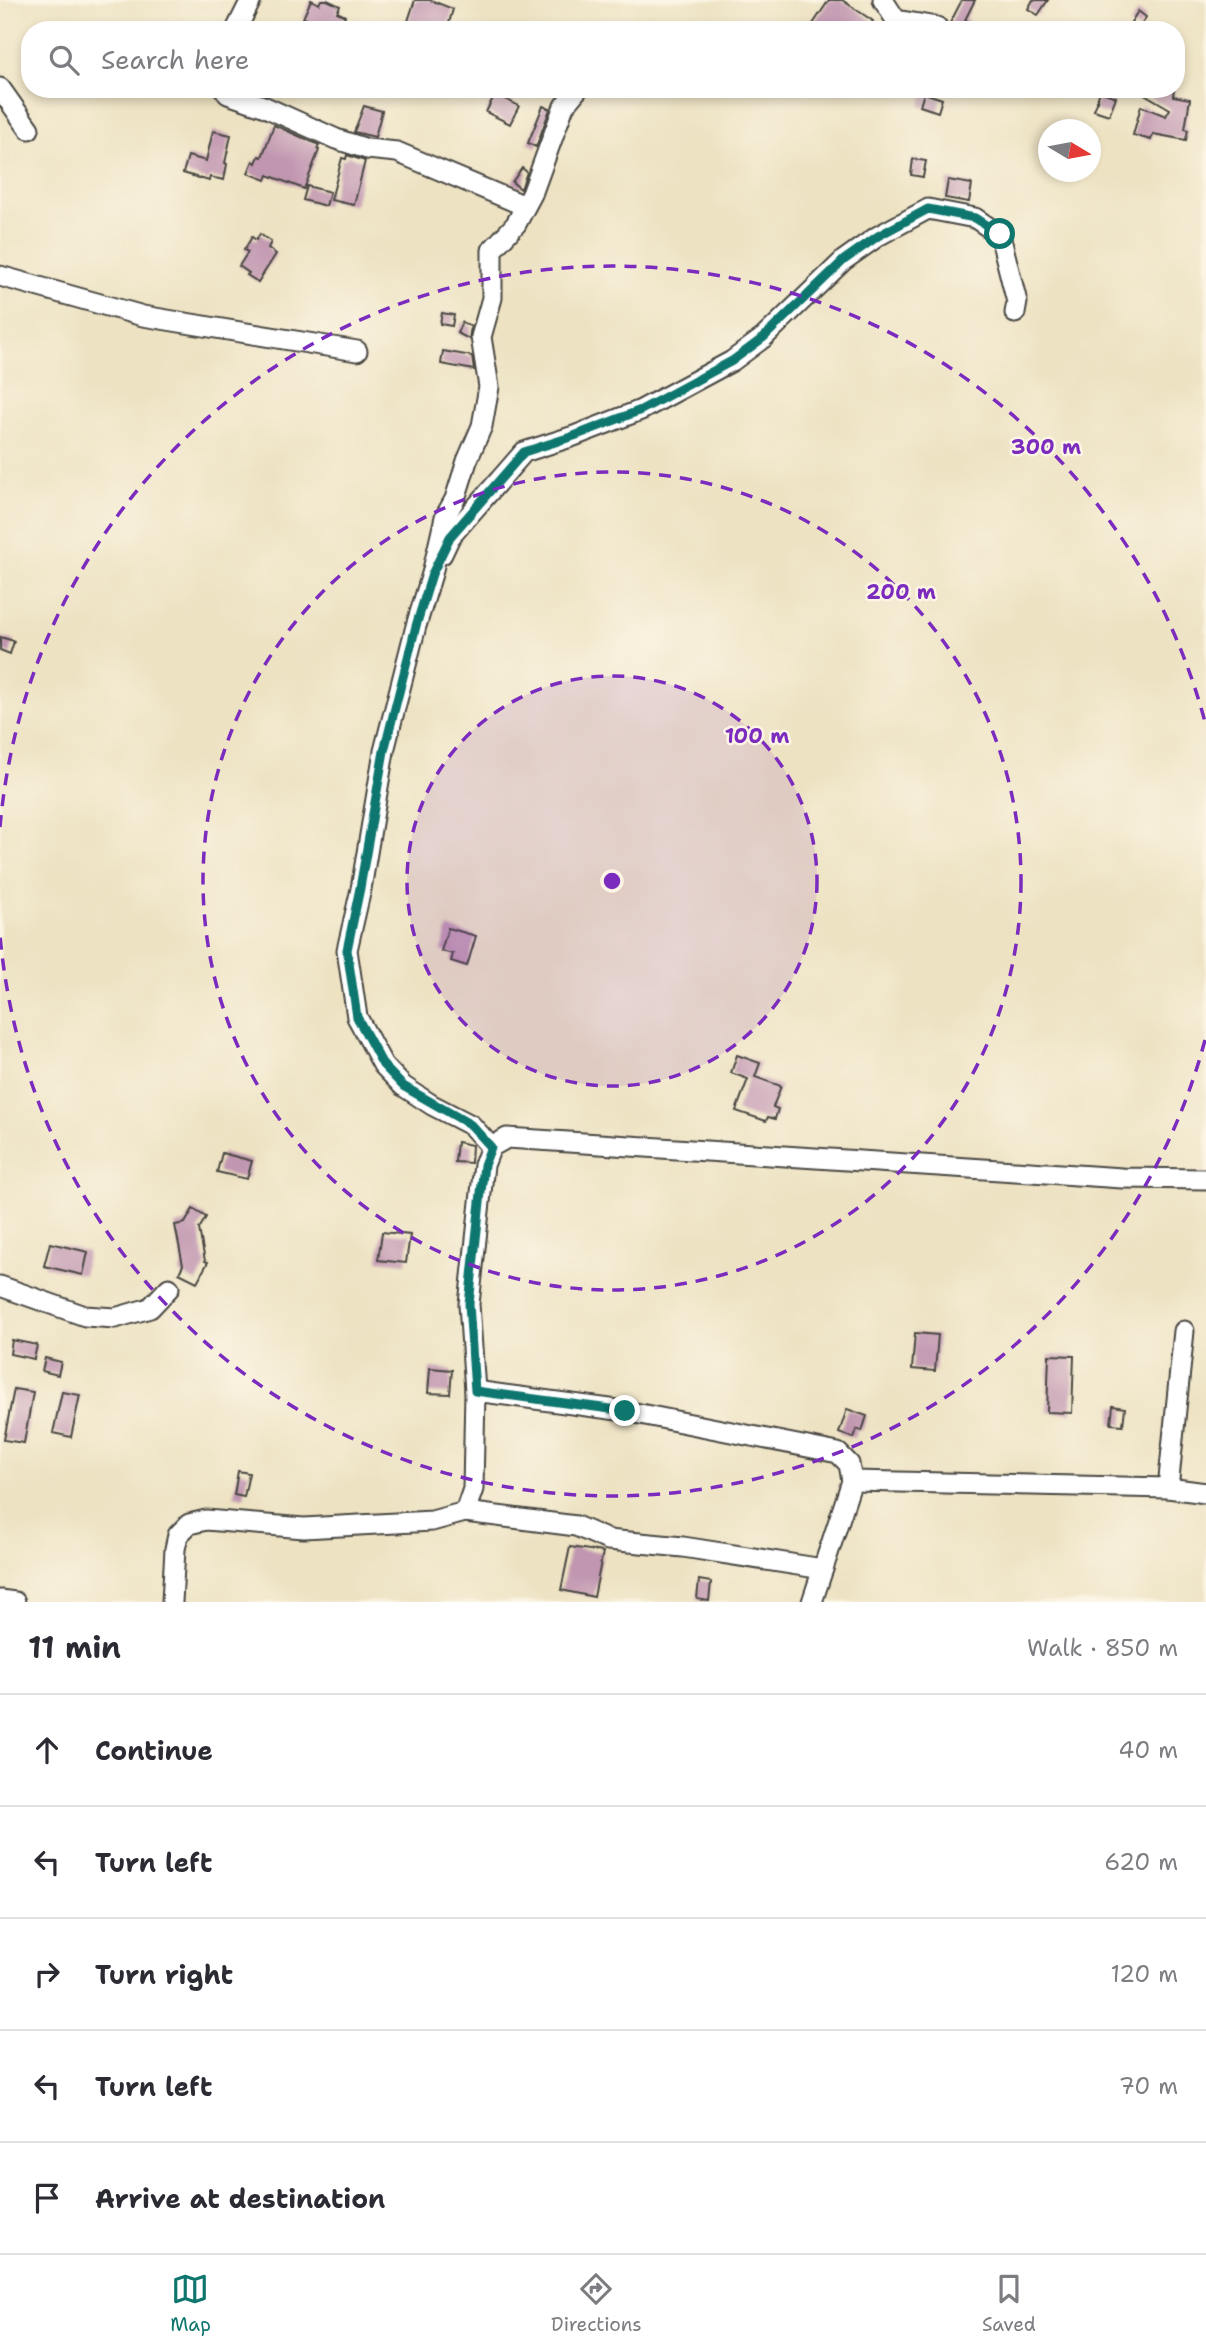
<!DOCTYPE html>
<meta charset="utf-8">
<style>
:root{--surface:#fff;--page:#f7f7f7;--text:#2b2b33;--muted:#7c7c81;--line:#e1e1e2;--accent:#0f766e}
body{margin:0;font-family:"Shantell Sans",sans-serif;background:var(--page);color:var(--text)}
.compass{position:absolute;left:1038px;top:119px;width:63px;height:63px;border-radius:50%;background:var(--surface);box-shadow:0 4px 10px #0003;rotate:100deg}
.stop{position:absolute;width:21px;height:21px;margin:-16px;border:5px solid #0f766e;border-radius:50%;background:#fff}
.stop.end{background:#0f766e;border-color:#fff;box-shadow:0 2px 7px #0008}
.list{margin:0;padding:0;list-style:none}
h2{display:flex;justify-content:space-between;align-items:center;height:91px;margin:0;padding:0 28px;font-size:30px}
h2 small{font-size:23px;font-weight:400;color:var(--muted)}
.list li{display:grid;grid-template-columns:46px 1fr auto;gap:21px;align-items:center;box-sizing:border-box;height:112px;padding:0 28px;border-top:2px solid var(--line)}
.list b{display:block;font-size:26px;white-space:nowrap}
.list em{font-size:23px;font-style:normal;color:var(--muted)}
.icon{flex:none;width:38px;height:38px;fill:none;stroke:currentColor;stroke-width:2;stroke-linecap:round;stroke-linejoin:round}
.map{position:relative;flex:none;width:1206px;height:1602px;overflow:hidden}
.search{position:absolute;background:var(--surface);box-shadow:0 4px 10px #0003;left:21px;right:21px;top:21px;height:77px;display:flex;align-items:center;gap:18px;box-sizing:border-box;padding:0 24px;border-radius:28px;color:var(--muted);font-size:26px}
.sheet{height:651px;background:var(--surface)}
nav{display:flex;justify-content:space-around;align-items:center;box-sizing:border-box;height:98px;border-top:2px solid var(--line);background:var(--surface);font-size:19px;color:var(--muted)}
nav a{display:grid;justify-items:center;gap:4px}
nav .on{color:var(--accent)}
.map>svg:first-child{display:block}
.building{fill:#c196b0}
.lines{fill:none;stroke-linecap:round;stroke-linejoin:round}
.minor-casing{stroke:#484642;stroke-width:23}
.minor{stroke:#fff;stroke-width:19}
.route{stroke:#0f766e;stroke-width:9}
.ring{fill:none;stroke:#7b2cbf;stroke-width:3.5;stroke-dasharray:12 9}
.centre{fill:#7b2cbf;stroke:#fcf5e5;stroke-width:3.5}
.ring-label{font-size:21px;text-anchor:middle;font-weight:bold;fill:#7b2cbf;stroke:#fcf5e5;stroke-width:5;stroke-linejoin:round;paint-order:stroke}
</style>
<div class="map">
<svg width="1206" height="1602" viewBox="0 0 1206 1602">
<rect width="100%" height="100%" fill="#fcf5e5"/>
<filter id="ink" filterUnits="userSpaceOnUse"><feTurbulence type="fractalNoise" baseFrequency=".0143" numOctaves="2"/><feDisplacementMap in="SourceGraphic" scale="14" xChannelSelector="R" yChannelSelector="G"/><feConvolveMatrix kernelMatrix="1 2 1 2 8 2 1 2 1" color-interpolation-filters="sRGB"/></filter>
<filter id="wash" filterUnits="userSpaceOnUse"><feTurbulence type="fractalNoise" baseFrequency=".00686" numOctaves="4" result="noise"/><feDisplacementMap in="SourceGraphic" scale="28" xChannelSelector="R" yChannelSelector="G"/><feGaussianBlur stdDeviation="1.57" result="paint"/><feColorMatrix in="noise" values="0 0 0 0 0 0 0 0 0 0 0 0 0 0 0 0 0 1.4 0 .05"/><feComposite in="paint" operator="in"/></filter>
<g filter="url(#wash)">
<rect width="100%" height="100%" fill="#ede2c2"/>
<g id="blocks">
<g class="building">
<polygon points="311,0 319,4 321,0 327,0 340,6 337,12 345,16 338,30 317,30 305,24 307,19 303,18"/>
<polygon points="415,0 430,0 453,9 447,30 405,30"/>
<polygon points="829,0 842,0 873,21 867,30 809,30"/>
<polygon points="962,0 975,0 965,20 970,22 966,30 949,30 949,25"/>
<polygon points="1033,0 1048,0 1038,15 1028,9"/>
<polygon points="1138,11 1146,17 1139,29 1130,24"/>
<polygon points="1136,89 1174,89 1173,96 1190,99 1185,129 1188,130 1186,140 1153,134 1151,140 1133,135 1141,106 1166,116 1170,109"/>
<polygon points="1100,91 1116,97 1109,115 1094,110"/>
<polygon points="924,93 942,99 938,112 920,106"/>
<polygon points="495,94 519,106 510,124 486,112"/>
<polygon points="364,106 382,111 375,137 354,132"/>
<polygon points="543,106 550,109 536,147 528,143"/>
<polygon points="274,125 319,145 317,149 319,150 304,189 268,175 266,180 248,173 253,161 256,163 259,156 262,157"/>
<polygon points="213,131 231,135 225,163 227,164 224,180 210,177 209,181 183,173 188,156 206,161"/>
<polygon points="347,155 365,161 354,205 331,200 342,158 346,159"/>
<polygon points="913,159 926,161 923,177 911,175"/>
<polygon points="522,168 527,172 521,189 512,182"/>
<polygon points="948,180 972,184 969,202 945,198"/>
<polygon points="307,186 330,192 326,206 303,200"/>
<polygon points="260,234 271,242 268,248 276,254 258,282 247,275 249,273 239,266 248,252 244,250 252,237 256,240"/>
<polygon points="442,313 454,315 452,326 440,324"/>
<polygon points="462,322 471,327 469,339 457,333"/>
<polygon points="443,351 472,356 474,370 441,364"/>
<polygon points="0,637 14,641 10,654 0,650"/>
<polygon points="448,928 476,936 467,966 451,961 453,954 441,951"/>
<polygon points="737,1055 760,1063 755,1077 781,1086 773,1107 778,1109 775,1119 768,1117 766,1121 736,1111 748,1079 731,1073"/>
<polygon points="457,1142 472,1145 471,1163 455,1162"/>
<polygon points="222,1153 252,1161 247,1179 217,1172"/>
<polygon points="193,1209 206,1217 199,1229 205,1261 208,1262 197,1282 179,1273 183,1265 175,1225 185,1223"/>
<polygon points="382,1232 410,1235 406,1263 378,1260"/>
<polygon points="50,1243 88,1252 83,1275 44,1266"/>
<polygon points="915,1333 938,1335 935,1371 912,1369"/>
<polygon points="12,1340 37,1345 34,1359 10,1354"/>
<polygon points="1049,1355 1074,1356 1072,1413 1047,1412"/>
<polygon points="45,1358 61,1362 58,1375 42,1371"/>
<polygon points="430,1368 452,1370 450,1394 428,1393"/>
<polygon points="14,1389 33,1392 24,1443 4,1440"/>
<polygon points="62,1392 80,1395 71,1437 53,1433"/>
<polygon points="1113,1406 1125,1408 1123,1425 1111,1424"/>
<polygon points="847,1409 867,1416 862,1431 857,1429 854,1438 839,1433"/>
<polygon points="238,1471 249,1473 244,1497 234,1495"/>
<polygon points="570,1547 603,1552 594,1597 561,1590"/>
<polygon points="699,1580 711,1582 709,1601 697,1599"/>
</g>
</g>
</g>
<g filter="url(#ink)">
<use href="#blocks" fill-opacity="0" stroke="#484642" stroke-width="2"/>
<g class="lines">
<defs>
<g id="minor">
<polyline points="883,0 896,20 937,27"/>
<polyline points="236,30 251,0"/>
<polyline points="0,88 29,129"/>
<polyline points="224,89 228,94 263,106 336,139 367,149 397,152 525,206"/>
<polyline points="0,276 143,316 357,351"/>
<polyline points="442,554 450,537 524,452 574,436 641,410 732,361 763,338 844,260 878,236 928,209 975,218 1000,235 1017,302 1015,313"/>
<polyline points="491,1147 471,1125 432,1105 403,1086 383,1065 357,1017 347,950 361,889 384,751 416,626 432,574 445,517 455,499 467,461 482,426 489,387 481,337 492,298 492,250 516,224 532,194 564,106 578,89"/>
<polyline points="0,1286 85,1316 115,1318 150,1308 169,1288"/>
<polyline points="475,1391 625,1411 838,1453 849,1464 852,1481 812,1602"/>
<polyline points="852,1481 1168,1488 1206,1493"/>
<polyline points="1168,1488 1184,1331"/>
<polyline points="465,1512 473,1489 475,1391 469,1304 484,1165 491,1147 507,1138 1122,1178 1206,1179"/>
<polyline points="0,1600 15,1602"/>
<polyline points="172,1602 175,1549 178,1535 189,1524 206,1520 304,1528 432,1521 465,1512 576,1526 608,1540 683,1547 823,1569"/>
</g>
</defs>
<use href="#minor" class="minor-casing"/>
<use href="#minor" class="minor"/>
</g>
</g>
<g class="lines" filter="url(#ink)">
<polyline class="route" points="625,1411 475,1391 469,1304 484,1165 491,1147 471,1125 403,1086 383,1065 357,1017 347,950 360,888 384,751 416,626 432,574 450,537 524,452 574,436 641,410 732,361 763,338 844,260 878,236 928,209 975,218 1000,234"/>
</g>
<circle cx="612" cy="881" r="205" fill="#7b2cbf" fill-opacity=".12"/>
<g class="ring">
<circle cx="612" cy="881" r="205"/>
<circle cx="612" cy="881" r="409"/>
<path d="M1205 1040A614 614 0 0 1 0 935M0 827A614 614 0 0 1 1205 722"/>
</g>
<circle cx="612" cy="881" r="10" class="centre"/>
<g class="ring-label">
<text x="1046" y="454">300 m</text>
<text x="901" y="599">200 m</text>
<text x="757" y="743">100 m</text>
</g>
</svg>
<svg class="compass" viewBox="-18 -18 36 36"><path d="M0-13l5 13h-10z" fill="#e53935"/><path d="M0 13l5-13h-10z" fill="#7c7c81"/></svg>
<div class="stop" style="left:1000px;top:234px"></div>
<div class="stop end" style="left:625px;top:1411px"></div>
<div class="search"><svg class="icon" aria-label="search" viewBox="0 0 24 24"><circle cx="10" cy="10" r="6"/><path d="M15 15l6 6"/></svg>Search here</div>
</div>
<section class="sheet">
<h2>11 min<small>Walk · 850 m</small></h2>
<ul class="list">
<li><svg class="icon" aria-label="ahead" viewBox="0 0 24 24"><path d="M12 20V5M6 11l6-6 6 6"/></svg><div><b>Continue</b></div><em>40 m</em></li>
<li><svg class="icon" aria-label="left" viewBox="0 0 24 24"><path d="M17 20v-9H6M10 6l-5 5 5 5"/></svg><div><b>Turn left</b></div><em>620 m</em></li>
<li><svg class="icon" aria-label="right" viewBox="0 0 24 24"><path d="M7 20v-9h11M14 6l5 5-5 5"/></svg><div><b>Turn right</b></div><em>120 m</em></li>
<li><svg class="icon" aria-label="left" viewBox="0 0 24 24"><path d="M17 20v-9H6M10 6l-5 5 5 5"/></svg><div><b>Turn left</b></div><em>70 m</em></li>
<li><svg class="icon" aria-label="arrive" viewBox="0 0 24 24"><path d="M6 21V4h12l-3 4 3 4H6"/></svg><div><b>Arrive at destination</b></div></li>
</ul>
</section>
<nav>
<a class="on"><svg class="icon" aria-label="map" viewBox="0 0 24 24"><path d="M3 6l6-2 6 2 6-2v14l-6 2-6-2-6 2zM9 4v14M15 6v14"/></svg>Map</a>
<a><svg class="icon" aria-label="directions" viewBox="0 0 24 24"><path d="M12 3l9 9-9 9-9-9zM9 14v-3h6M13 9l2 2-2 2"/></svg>Directions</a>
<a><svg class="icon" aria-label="saved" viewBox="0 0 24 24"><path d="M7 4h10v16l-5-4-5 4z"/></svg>Saved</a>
</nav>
